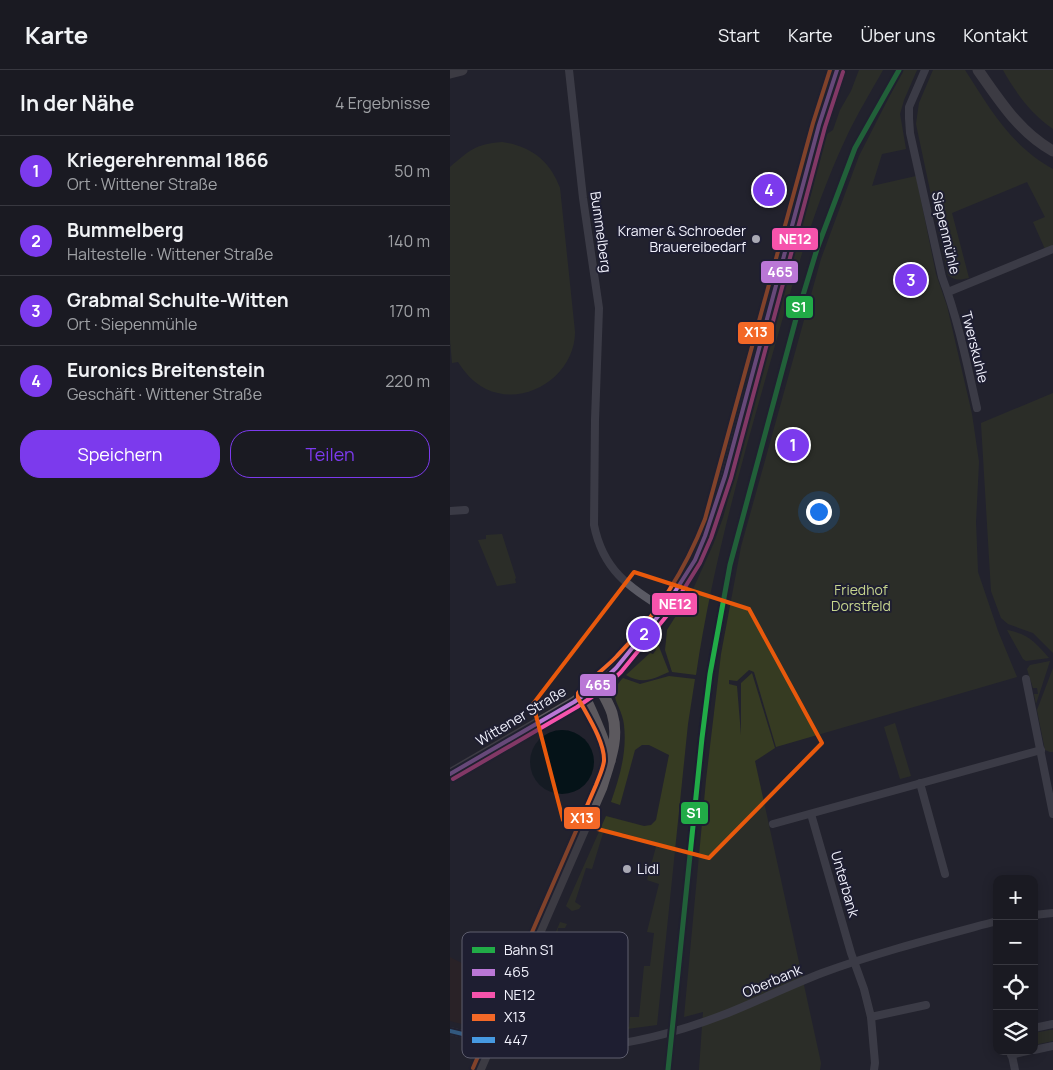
<!DOCTYPE html>
<html lang="de">
<meta charset="utf-8">
<style>
:root{--surface:#1a1a22;--page:#23232a;--text:#f1f3f6;--muted:#9fa1a5;--line:#383840;--accent:#7c3aed}
body{margin:0;font-family:Manrope,sans-serif;background:var(--page);color:var(--text)}
.controls{position:absolute;right:15px;bottom:15px;display:grid;overflow:hidden;border-radius:10px;box-shadow:0 2px 12px #0003}
.controls button{width:45px;height:45px;display:grid;place-items:center;padding:0;border:0;border-bottom:1px solid var(--line);background:var(--surface);color:var(--text);font:25px sans-serif}
.you{position:absolute;left:368px;top:441px;width:18px;height:18px;margin:-12px;border:4px solid #fff;border-radius:50%;background:#1a73e8;box-shadow:0 0 0 8px #1a73e833}
.badge{display:grid;place-items:center;width:32px;height:32px;border-radius:50%;background:var(--accent);color:#fff;font-size:16px;font-weight:700}
.pin{position:absolute;translate:-50% -50%;border:2px solid #fff;box-shadow:0 1px 5px #0006}
.list{margin:0;padding:0;list-style:none}
h2{display:flex;justify-content:space-between;align-items:center;height:65px;margin:0;padding:0 20px;font-size:21px}
h2 small{font-size:16px;font-weight:400;color:var(--muted)}
.list li{display:grid;grid-template-columns:32px 1fr auto;gap:15px;align-items:center;box-sizing:border-box;height:70px;padding:0 20px;border-top:1px solid var(--line)}
.list b{display:block;font-size:19px;white-space:nowrap}
.list p{margin:0;font-size:16px;white-space:nowrap;color:var(--muted)}
.list em{font-size:16px;font-style:normal;color:var(--muted)}
.actions{display:flex;gap:10px;padding:15px 20px}
.actions a{flex:1;padding:11px 0;border:1px solid var(--accent);border-radius:20px;text-align:center;font-size:18px;color:var(--accent)}
.actions .main{background:var(--accent);color:#fff}
.icon{flex:none;width:28px;height:28px;fill:none;stroke:currentColor;stroke-width:2;stroke-linecap:round;stroke-linejoin:round}
.map{position:relative;flex:none;width:603px;height:1000px;overflow:hidden}
header{display:flex;align-items:center;gap:30px;box-sizing:border-box;height:70px;padding:0 25px;background:var(--surface);border-bottom:1px solid var(--line)}
header strong{font-size:24px}
nav{display:flex;gap:28px;margin-inline-start:auto;font-size:18px}
main{display:flex}
aside{flex:1;background:var(--surface)}
.map>svg:first-child{display:block}
.education{fill:#322220}
.green{fill:#363b22}
.water{fill:#051318}
.lines{fill:none;stroke-linecap:round;stroke-linejoin:round}
.street{stroke:#5a5a64;stroke-width:8}
.secondary{stroke:#5c595e;stroke-width:11}
.bus-1-casing{stroke:#1e1e31;stroke-width:8}
.bus-2-casing{stroke:#1e1e31;stroke-width:8}
.bus-3-casing{stroke:#1e1e31;stroke-width:8}
.bus-4-casing{stroke:#1e1e31;stroke-width:8}
.bus-1{stroke:#ba77d6;stroke-width:4}
.bus-2{stroke:#f653ac;stroke-width:4}
.bus-3{stroke:#f36827;stroke-width:4}
.bus-4{stroke:#4699e1;stroke-width:4}
.rail-1-casing{stroke:#1e1e31;stroke-width:9}
.rail-1{stroke:#21ab47;stroke-width:5}
.marked{fill:none;stroke:#e8590c;stroke-width:4;stroke-linejoin:round}
.poi-dot{fill:#a9a9b4;stroke:#1e1e31;stroke-width:2}
.labels{text-anchor:middle;stroke-width:4;stroke-linejoin:round;paint-order:stroke}
.poi-label{font-size:14px;fill:#f2f2fd;stroke:#1e1e31;text-anchor:end}
.street-label{font-size:14px;fill:#f2f2fd;stroke:#1e1e31}
.park-label{font-size:14px;fill:#c6d48d;stroke:#1e1e31}
.key{fill:#1e1e31;stroke:#5e5e6e;stroke-width:1}
.key-label{font-size:14px;fill:#f2f2fd}
.line-badge{stroke:#1e1e31;stroke-width:2}
.badge-label{font-size:14px;text-anchor:middle;font-weight:bold;fill:#fff}
</style>
<header>
<strong>Karte</strong>
<nav><a>Start</a><a>Karte</a><a>Über uns</a><a>Kontakt</a></nav>
</header>
<main>
<aside>
<h2>In der Nähe<small>4 Ergebnisse</small></h2>
<ul class="list">
<li><span class="badge">1</span><div><b>Kriegerehrenmal 1866</b><p>Ort · Wittener Straße</p></div><em>50 m</em></li>
<li><span class="badge">2</span><div><b>Bummelberg</b><p>Haltestelle · Wittener Straße</p></div><em>140 m</em></li>
<li><span class="badge">3</span><div><b>Grabmal Schulte-Witten</b><p>Ort · Siepenmühle</p></div><em>170 m</em></li>
<li><span class="badge">4</span><div><b>Euronics Breitenstein</b><p>Geschäft · Wittener Straße</p></div><em>220 m</em></li>
</ul>
<div class="actions"><a class="main">Speichern</a><a>Teilen</a></div>
</aside>
<div class="map">
<svg width="603" height="1000" viewBox="0 0 603 1000">
<rect width="100%" height="100%" fill="#22222d"/>
<polygon class="education" points="0,887 51,913 32,956 23,957 0,951"/>
<g class="green">
<path d="M409,0H433C420,23 406,46 395,70C360,145 339,227 316,307C288,405 261,503 246,605L222,602L215,580L217,560L244,517L263,475L273,448L377,64L383,60L390,40L401,21Z"/>
<polygon points="453,0 467,0 454,30 450,44 456,79 432,84 422,116 466,106 486,204 497,236 522,344 529,392 526,452 528,502 548,561 567,607 326,677 304,602 299,600 287,611 279,610 279,614 287,616 291,665 291,613 302,603 325,678 305,691 371,993 370,1000 249,1000 253,942 234,947 256,710 271,584 291,477 371,189 409,86"/>
<path d="M483,0H515C540,39 561,76 603,99V176L595,179L583,152L595,147L577,112L502,143L519,208C510,210 505,211 498,205L466,54L469,33Z"/>
<path d="M553,0H603V59C581,44 566,23 553,0Z"/>
<path d="M52,72C81,76 100,91 110,118L125,262C125,305 76,338 36,319C24,313 15,303 8,292L2,293L0,270V97C19,81 25,74 52,72Z"/>
<polygon points="603,323 603,583 583,563 558,554 551,548 541,521 531,353"/>
<polygon points="52,464 66,508 65,509 66,513 47,516 28,470 36,469 36,465"/>
<path d="M557,560C578,564 585,572 599,588L576,591L573,589Z"/>
<path d="M208,574L219,602C203,609 193,615 176,605L200,583L203,584L206,580L204,578Z"/>
<polygon points="600,591 586,634 584,624 588,624 587,618 583,618 577,599 580,595"/>
<polygon points="603,598 603,682 600,682 595,680 587,640"/>
<path d="M219,606L245,609L238,654L207,955L154,962V959L179,957L180,947H189L194,896H200L204,863L197,862L209,814L197,810L207,773L172,763L162,765L153,763L142,799L136,798L125,832L131,836L129,839L122,841L116,836L156,746L194,756L201,755L206,750L219,685L199,675H192L185,680L170,735L161,732C170,706 177,682 174,655C172,634 155,627 173,608L190,614Z"/>
<polygon points="445,653 461,706 450,709 434,657"/>
<path d="M110,852L117,854L115,858H108L105,885L112,886L111,896L104,895V903L95,902L90,956L99,957V961H113V958L145,961V963C121,964 75,973 76,936Z"/>
<polygon points="600,960 603,960 603,971 584,975 584,963"/>
</g>
<circle class="water" cx="112" cy="692" r="32"/>
<g class="lines">
<g class="street">
<path d="M119,0L133,128L149,238L145,350L144,455C153,500 178,516 214,539"/>
<path d="M475,0L459,37V48L460,63L492,207C508,249 517,294 527,338"/>
<polyline points="498,222 603,179"/>
<polyline points="0,441 15,440"/>
<polyline points="576,609 603,744"/>
<polyline points="470,713 495,804"/>
<polyline points="361,744 401,883 414,919 421,947 425,993 424,1000"/>
<polyline points="323,754 591,680"/>
<polyline points="584,845 603,843"/>
<path d="M66,922C64,950 76,963 99,976"/>
<polyline points="421,947 476,935"/>
<polyline points="584,958 603,954"/>
<path d="M0,961C34,969 69,977 105,978C163,980 224,964 278,943C310,930 341,915 372,903C429,882 488,867 547,851"/>
<polyline points="584,980 603,976"/>
<polyline points="561,981 565,1000"/>
<polyline points="561,985 577,981"/>
</g>
<g class="secondary">
<path d="M528,0C550,31 569,62 603,81"/>
<polyline points="0,3 12,0"/>
<path d="M134,625C144,647 154,667 160,691"/>
<polyline points="0,704 124,632 148,615 166,598 214,539 234,509 245,490 255,466 275,406 369,55 387,0"/>
<path d="M29,1000L152,717C159,693 170,669 162,643C159,634 153,624 148,615"/>
</g>
<defs>
<polyline id="bus-1" points="0,704 124,632 148,615 166,598 214,539 245,490 255,466 275,406 369,55 387,0"/>
<polyline id="bus-2" points="3,709 127,637 152,620 171,602 219,543 250,493 261,468 281,408 375,57 393,2"/>
<path id="bus-3" d="M23,998L146,715C149,707 153,699 154,691C155,672 137,645 128,628V623C139,609 155,599 167,586C206,546 235,501 255,449L363,53L380,0"/>
<polyline id="bus-4" points="0,961 42,971"/>
</defs>
<use href="#bus-1" class="bus-1-casing"/>
<use href="#bus-2" class="bus-2-casing"/>
<use href="#bus-3" class="bus-3-casing"/>
<use href="#bus-4" class="bus-4-casing"/>
<use href="#bus-1" class="bus-1"/>
<use href="#bus-2" class="bus-2"/>
<use href="#bus-3" class="bus-3"/>
<use href="#bus-4" class="bus-4"/>
<defs>
<polyline id="rail-1" points="218,1000 252,668 260,604 280,495 347,245 367,179 405,78 449,0"/>
</defs>
<use href="#rail-1" class="rail-1-casing"/>
<use href="#rail-1" class="rail-1"/>
</g>
<path d="M0 0H603V1000H0ZM184,502L299,539L372,673L259,788L113,750L83,634Z" fill="#22222d" fill-opacity=".55" fill-rule="evenodd"/>
<path class="marked" d="M184,502L299,539L372,673L259,788L113,750L83,634Z"/>
<g class="poi-dot">
<circle cx="306" cy="169" r="5"/>
<circle cx="177" cy="799" r="5"/>
</g>
<g class="labels">
<g class="poi-label">
<text x="296" y="166">Kramer &amp; Schroeder<tspan x="296" dy="16">Brauereibedarf</tspan></text>
<text x="187" y="804" text-anchor="start">Lidl</text>
</g>
<g class="street-label">
<text transform="translate(151 162) rotate(82)" y="5">Bummelberg</text>
<text transform="translate(496 163) rotate(77)" y="5">Siepenmühle</text>
<text transform="translate(525 277) rotate(76)" y="5">Twerskuhle</text>
<text transform="translate(71 646) rotate(-31)" y="5">Wittener Straße</text>
<text transform="translate(395 814) rotate(74)" y="5">Unterbank</text>
<text transform="translate(322 911) rotate(-23)" y="5">Oberbank</text>
</g>
<g class="park-label">
<text x="411" y="525">Friedhof<tspan x="411" dy="16">Dorstfeld</tspan></text>
</g>
</g>
<rect x="12" y="862" width="166" height="126" rx="8" class="key"/>
<rect x="22" y="877" width="23" height="6" fill="#21ab47"/>
<rect x="22" y="899" width="23" height="7" fill="#ba77d6"/>
<rect x="22" y="922" width="23" height="6" fill="#f653ac"/>
<rect x="22" y="944" width="23" height="7" fill="#f36827"/>
<rect x="22" y="967" width="23" height="6" fill="#4699e1"/>
<g class="key-label">
<text x="54" y="885">Bahn S1</text>
<text x="54" y="907">465</text>
<text x="54" y="930">NE12</text>
<text x="54" y="952">X13</text>
<text x="54" y="975">447</text>
</g>
<g class="line-badge">
<rect x="321" y="157" width="48" height="24" rx="5" fill="#f653ac"/>
<rect x="310" y="190" width="39" height="24" rx="5" fill="#ba77d6"/>
<rect x="335" y="225" width="29" height="24" rx="5" fill="#21ab47"/>
<rect x="287" y="251" width="38" height="24" rx="5" fill="#f36827"/>
<rect x="201" y="522" width="47" height="24" rx="5" fill="#f653ac"/>
<rect x="129" y="603" width="38" height="24" rx="5" fill="#ba77d6"/>
<rect x="230" y="731" width="29" height="24" rx="5" fill="#21ab47"/>
<rect x="113" y="736" width="38" height="24" rx="5" fill="#f36827"/>
</g>
<g class="badge-label">
<text x="345" y="174">NE12</text>
<text x="330" y="207">465</text>
<text x="349" y="242">S1</text>
<text x="306" y="267">X13</text>
<text x="225" y="539">NE12</text>
<text x="148" y="620">465</text>
<text x="244" y="748">S1</text>
<text x="132" y="753">X13</text>
</g>
</svg>
<div class="controls">
<button>+</button>
<button>−</button>
<button><svg class="icon" aria-label="locate" viewBox="0 0 24 24"><circle cx="12" cy="12" r="6"/><path d="M12 2v4M12 18v4M2 12h4M18 12h4"/></svg></button>
<button><svg class="icon" aria-label="layers" viewBox="0 0 24 24"><path d="M12 4l9 5-9 5-9-5zM3 14l9 5 9-5"/></svg></button>
</div>
<div class="you"></div>
<div class="pin badge" style="left:343px;top:375px">1</div>
<div class="pin badge" style="left:194px;top:564px">2</div>
<div class="pin badge" style="left:461px;top:210px">3</div>
<div class="pin badge" style="left:319px;top:120px">4</div>
</div>
</main>
